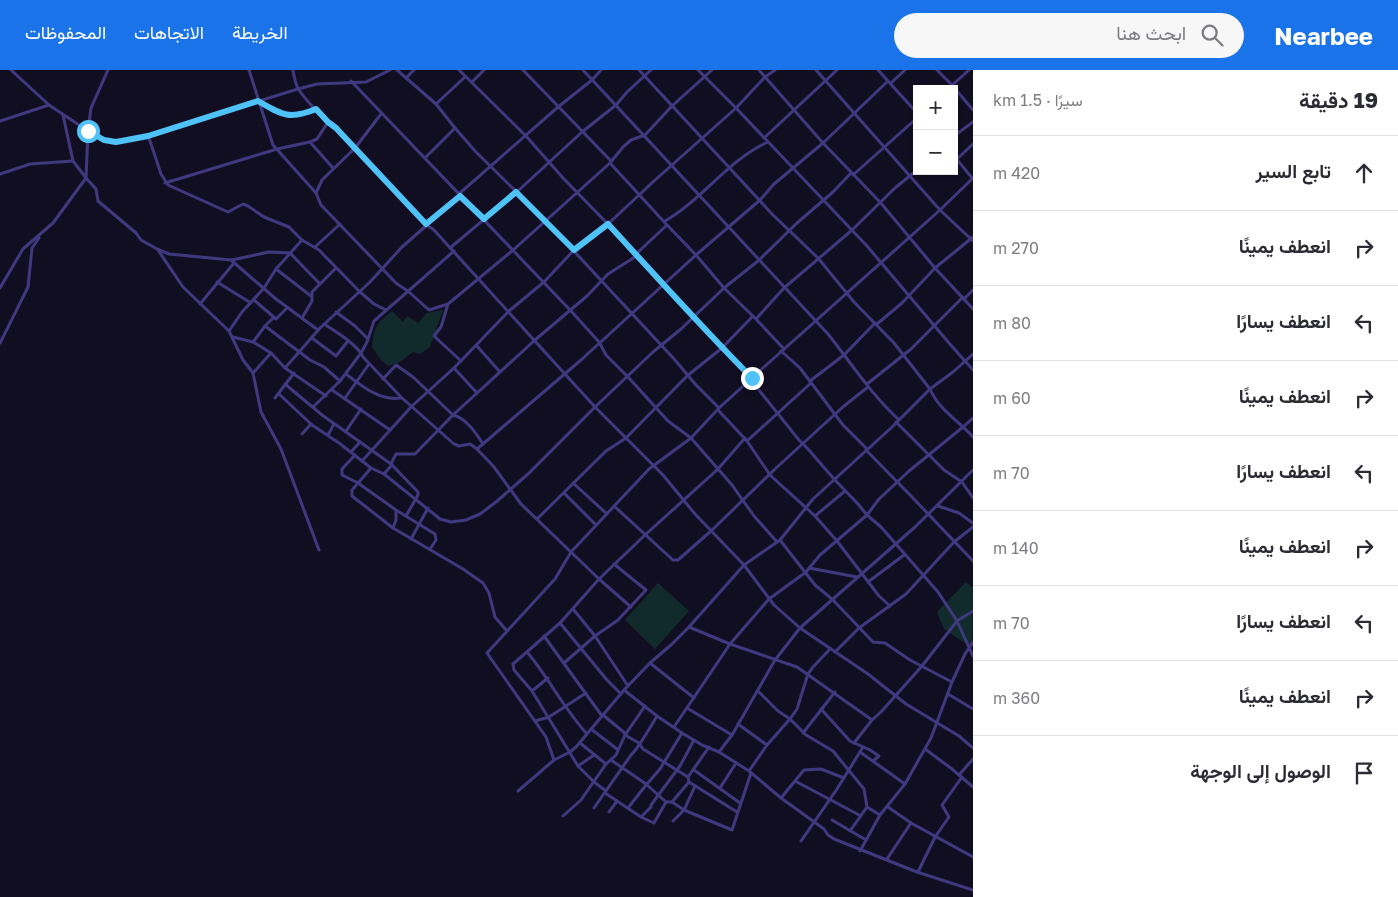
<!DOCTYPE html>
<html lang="ar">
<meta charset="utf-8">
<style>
:root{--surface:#fff;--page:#f7f7f7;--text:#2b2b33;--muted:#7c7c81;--line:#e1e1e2;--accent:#1a73e8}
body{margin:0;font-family:"Golos Text",Vazirmatn,sans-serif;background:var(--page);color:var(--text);direction:rtl}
.controls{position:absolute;right:15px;top:15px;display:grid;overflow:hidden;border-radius:0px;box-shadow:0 1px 4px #0004}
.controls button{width:45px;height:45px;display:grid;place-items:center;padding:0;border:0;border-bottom:1px solid var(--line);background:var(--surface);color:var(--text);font:25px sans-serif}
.stop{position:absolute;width:15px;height:15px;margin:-11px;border:4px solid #4fc3f7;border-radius:50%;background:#fff}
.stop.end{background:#4fc3f7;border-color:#fff;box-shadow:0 1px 5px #0008}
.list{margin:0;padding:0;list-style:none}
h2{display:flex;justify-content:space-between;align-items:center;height:65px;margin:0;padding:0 20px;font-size:21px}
h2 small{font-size:16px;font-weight:400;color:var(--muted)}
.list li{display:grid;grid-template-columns:32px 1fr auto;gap:15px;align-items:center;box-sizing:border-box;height:75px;padding:0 20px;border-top:1px solid var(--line)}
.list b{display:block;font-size:19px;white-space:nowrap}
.list em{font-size:16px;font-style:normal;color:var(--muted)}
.icon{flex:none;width:28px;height:28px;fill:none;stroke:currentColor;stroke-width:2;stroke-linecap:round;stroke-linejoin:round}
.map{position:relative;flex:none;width:973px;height:827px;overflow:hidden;direction:ltr}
header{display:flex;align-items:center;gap:30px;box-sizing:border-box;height:70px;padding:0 25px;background:var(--accent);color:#fff}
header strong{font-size:24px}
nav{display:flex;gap:28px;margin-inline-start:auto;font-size:18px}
.search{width:350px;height:45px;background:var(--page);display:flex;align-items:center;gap:12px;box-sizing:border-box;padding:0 18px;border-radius:28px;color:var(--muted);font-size:19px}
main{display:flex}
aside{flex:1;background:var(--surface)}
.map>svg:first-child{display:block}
.green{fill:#112b2c}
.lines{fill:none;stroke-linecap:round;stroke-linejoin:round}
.street{stroke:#403980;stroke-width:3}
.route{stroke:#4fc3f7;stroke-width:6}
</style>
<header>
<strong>Nearbee</strong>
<div class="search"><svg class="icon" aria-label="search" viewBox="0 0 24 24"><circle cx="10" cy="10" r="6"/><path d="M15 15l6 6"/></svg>ابحث هنا</div>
<nav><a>الخريطة</a><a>الاتجاهات</a><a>المحفوظات</a></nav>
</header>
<main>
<aside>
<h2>19 دقيقة<small>سيرًا · 1.5 km</small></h2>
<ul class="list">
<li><svg class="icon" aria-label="ahead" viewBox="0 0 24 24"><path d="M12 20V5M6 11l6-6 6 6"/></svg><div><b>تابع السير</b></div><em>420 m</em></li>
<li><svg class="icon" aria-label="right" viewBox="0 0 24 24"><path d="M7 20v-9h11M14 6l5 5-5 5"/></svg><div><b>انعطف يمينًا</b></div><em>270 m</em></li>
<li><svg class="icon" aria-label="left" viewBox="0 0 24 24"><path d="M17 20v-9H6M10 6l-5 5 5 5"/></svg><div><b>انعطف يسارًا</b></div><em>80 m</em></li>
<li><svg class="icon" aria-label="right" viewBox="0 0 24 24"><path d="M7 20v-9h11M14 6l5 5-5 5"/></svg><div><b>انعطف يمينًا</b></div><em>60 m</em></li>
<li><svg class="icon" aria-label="left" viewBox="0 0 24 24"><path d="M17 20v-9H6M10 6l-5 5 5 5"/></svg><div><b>انعطف يسارًا</b></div><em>70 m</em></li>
<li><svg class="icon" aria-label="right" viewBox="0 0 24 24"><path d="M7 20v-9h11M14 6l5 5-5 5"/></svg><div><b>انعطف يمينًا</b></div><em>140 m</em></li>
<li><svg class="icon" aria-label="left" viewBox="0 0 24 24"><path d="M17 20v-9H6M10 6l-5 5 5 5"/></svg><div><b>انعطف يسارًا</b></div><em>70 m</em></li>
<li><svg class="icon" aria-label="right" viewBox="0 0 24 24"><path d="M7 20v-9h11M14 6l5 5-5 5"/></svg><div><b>انعطف يمينًا</b></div><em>360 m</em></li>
<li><svg class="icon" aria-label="arrive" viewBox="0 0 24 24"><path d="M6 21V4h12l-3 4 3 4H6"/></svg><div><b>الوصول إلى الوجهة</b></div></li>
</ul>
</aside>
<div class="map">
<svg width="973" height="827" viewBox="0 0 973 827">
<rect width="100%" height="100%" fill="#120e22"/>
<g class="green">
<path d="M443,240L430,277L420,284L413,282L400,292L388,296L381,290L372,277C374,257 376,254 392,241L403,252L407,246L418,253L427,243Z"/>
<polygon points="966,512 973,518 972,578 944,559 937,542"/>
<polygon points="658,513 689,541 655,579 625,550"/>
</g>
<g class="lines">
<g class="street">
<polyline points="11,0 49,35 88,61 109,72 116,73 148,65 298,19 317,14 366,12 390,0"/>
<polyline points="249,0 273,75 316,123 321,135 396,213 409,222 429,240 448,234 512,181 610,93 623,77 631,70 645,65 672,36 712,0"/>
<path d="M293,0C294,6 295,14 299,20C307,32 324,49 336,58L426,155L433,159L595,337L663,405L695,444L744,495L774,535L800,558L868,604L906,634L959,666L973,678"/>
<polyline points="397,0 436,34 455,58 476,82 546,151 675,290 696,315 719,338"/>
<polyline points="459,0 526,66 563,108 638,185 699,254 752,308"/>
<polyline points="523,0 611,91"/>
<path d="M583,0L828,264C851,293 871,324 898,349"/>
<path d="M639,0L773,145L818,188L854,232L894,273L930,319C939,340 958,350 973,367"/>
<polyline points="698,0 736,38 867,176 949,273 973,300"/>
<polyline points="759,0 823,73 880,132 935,198 973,239"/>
<polyline points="816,0 940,140 973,171"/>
<polyline points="878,0 917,43"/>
<polyline points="937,0 952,15 973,40"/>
<polyline points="406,8 414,0"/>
<polyline points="351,11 571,241 599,272 606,285 628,307 668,351 691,368 732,415 754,446 777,472"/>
<polyline points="472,12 484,0"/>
<polyline points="891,13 905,0"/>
<polyline points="948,19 969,0"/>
<path d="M259,31C282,46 290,50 316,39"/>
<polyline points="436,34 465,7"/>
<polyline points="63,45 73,91 86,108 96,119 98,131 136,163 141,170 157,179 169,184 231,190 276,229 318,260"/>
<polyline points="0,51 49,35"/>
<polyline points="148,65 161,104 168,115 228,142 243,134 248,136 264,147 289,157 302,170 319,180 360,222 374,234 386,240"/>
<polyline points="954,66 973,52"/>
<polyline points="764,68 837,0"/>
<polyline points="310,72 333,98"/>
<polyline points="954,86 973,109"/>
<polyline points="425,88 455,58"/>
<polyline points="957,89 973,74"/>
<polyline points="610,93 667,155 696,185 724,218 756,249 784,279"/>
<polyline points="0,104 30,94 73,91"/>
<polyline points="853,105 917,48"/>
<polyline points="165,113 277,79 310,72 317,69 328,52"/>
<polyline points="316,123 322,110 355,78 381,44"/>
<polyline points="460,123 558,37 592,10 601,0"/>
<path d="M665,151C703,129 728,90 768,72"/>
<polyline points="315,177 340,154"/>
<polyline points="450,178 519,120 582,62 616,35 627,22 651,0"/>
<polyline points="158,180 183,217 229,261 243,290 253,303 261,342 281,379 319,480"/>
<polyline points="636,184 667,155"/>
<polyline points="232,190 269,182 290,183 320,214"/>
<polyline points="276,199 311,226"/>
<polyline points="217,212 251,233"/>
<polyline points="0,218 23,179 53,153 86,108 88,61 91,38 108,0"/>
<polyline points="964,229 973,220"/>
<polyline points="254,230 276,249 287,238"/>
<polyline points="200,234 234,193"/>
<polyline points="448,234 441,257 434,266 461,291"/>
<polyline points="336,242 355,256 367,268"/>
<polyline points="302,248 312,231 312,222 336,198"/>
<polyline points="756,249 784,218 851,161 895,118 917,100"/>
<path d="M324,254C336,262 358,275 363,287L402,328L454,374L459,376L470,374L477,379L494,397L521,434L599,509L631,537"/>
<polyline points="877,254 902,233 935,198 973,167"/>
<polyline points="265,256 310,290 324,297 340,311"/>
<polyline points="229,261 242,242 264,218 276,199 302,170"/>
<polyline points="233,267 253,272 271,283 285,298 326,326"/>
<polyline points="312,268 336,286 348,271"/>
<polyline points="253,272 265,256 273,248"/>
<polyline points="0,273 28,217 32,178 39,168"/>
<polyline points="476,275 500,302"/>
<polyline points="781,281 800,298 843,355 867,379"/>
<polyline points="285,298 320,258 370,212 402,177 460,126"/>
<polyline points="454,298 477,323"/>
<polyline points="253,303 271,283"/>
<path d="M346,304C363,317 380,331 401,328"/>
<path d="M383,309L396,295L413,307L453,345C466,348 476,363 483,374"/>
<polyline points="750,309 799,370 808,379 834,409 858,434 867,445 881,457 938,522 957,551 973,586"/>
<polyline points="810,311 844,285 875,253"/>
<polyline points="285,314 322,345 391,394 418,422 418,425 406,446"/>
<polyline points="867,314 911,279 963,227"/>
<polyline points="332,320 390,360"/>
<polyline points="279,324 312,355 339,373 371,398 384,404 440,449 451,452 466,450 480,444 496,432 528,404 595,337 653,282 681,259 724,218 758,191 797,153 833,122 851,103"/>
<polyline points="275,328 294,303"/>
<polyline points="345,328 369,294"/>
<polyline points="313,337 340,311 361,283 367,272 374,251 454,181"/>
<polyline points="718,340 747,371 770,405 815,446 837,471 879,526 890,536"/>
<polyline points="896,352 944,400 962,412 973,428"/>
<polyline points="346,361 361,339"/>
<polyline points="302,364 311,354"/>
<polyline points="328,365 334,354"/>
<polyline points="747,371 811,313"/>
<polyline points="477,379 581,290 696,185 760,130 774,114 823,73 888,11"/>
<polyline points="866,380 911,426 973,491"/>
<polyline points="351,382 360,372"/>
<polyline points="355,385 342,399 342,405 358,413 396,440 435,464 436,470 430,479"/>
<polyline points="362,391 412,336 454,298 509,241 544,212 574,180 608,154 654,111 736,38 765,7 775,0"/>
<polyline points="391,394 396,384 415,384 453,345 535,270 587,226 608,204 638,185"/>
<polyline points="371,398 352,420 352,426 393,458 463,499 483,513 489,523 495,547 507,561"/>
<polyline points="384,404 391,396"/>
<polyline points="573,413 607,444"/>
<polyline points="564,423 596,455"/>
<polyline points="614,436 673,490 678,490 711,461 775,399 844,336 868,317"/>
<polyline points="938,436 959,443 973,453"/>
<polyline points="815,446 845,421"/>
<polyline points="537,449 606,381 626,368 687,306 722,278 753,246"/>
<polyline points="393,458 396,450 396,441"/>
<polyline points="411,469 428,438"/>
<polyline points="780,470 815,515 833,530 873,572 885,573 910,590 952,612"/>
<polyline points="809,498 857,507"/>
<polyline points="868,512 904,485"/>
<polyline points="573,539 595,566 628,616"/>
<polyline points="560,553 607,610 621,624"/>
<polyline points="689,557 730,574 797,597 872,650"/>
<polyline points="544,566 602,646"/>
<path d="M527,582C549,608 564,639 587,664"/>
<polyline points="835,582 859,558 906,524 954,472 973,457"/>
<polyline points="564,593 595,566 618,550 646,520 614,494"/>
<polyline points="650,593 694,628"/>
<polyline points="624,620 657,646 682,663 702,675 719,682 749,701 781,728 824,759 828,765 834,769 917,802 973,820"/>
<polyline points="532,621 548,608"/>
<polyline points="758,621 778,641 790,649 806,665 833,681 864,719 867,737 880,745"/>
<polyline points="948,624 973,639"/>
<polyline points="687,638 732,665"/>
<polyline points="821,639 850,671 870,680 879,686 873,691"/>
<polyline points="603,645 626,664"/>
<polyline points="535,651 549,647 586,623"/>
<polyline points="738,654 767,675"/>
<polyline points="674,657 730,574 769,529 806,502 820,485 867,445 879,429 909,401 963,357 973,348"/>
<polyline points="591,659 617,679"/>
<polyline points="803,663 835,622"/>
<polyline points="625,665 639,673 643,679 688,707"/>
<polyline points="580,673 606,694"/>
<polyline points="854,673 872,650 881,642 922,596 957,551 973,541"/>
<polyline points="925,679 952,699 973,717"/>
<polyline points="719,682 732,665 775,590 800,558 915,457 973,400"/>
<polyline points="860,682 905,714"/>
<polyline points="554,690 546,667 487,583 555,509 571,482 649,399 691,368 719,338 764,297 940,140 973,108"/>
<polyline points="611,690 646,714 666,732"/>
<polyline points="578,696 594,685"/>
<polyline points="694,700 740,733"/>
<polyline points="749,701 767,675 790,649 797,639 808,604 813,597 830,579"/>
<polyline points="959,705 973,689"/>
<polyline points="795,711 861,746"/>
<polyline points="689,712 737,742"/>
<polyline points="647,714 660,699 682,663"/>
<polyline points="720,718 736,693"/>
<polyline points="518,721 554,690 570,682 576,677 624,620 650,593 672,574 689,557 744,495 780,470 813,429 891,358 930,319 953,302 973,284"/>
<polyline points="606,721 594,712 578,696 532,621 514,600 513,594 560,553 599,509 645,465 718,399 745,368"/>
<polyline points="605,723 641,747 654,753 666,732 672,732 689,712 688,707 709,677"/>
<polyline points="781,728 804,700 821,699 844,708"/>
<polyline points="672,732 684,740 732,760 751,703"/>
<polyline points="888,737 911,753 973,787"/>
<path d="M594,738L631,685C638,679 651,656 657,646"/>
<polyline points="628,738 646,715"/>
<polyline points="609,742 617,731"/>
<polyline points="563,746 581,730 606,694 616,685 625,665 645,636"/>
<polyline points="641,747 651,737 651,735 680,696 694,670"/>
<polyline points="832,750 866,770"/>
<polyline points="673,751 684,740 695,716"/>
<polyline points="850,761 867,737"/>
<polyline points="801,771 837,719 863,677"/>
<polyline points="860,781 880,745 905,714 931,668 952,612 965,584 973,572"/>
<polyline points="887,789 911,753"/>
<polyline points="918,802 935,767 949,747 942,735 962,707"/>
</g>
</g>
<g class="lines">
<path class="route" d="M88,61L104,70L116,72L148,66L258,31C282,45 290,50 316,39L328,52L336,58L426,154L460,126L484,149L516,122L574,180L608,154C656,206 702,258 752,308"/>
</g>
</svg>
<div class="controls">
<button>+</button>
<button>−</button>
</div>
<div class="stop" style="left:88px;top:61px"></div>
<div class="stop end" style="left:752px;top:308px"></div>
</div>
</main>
